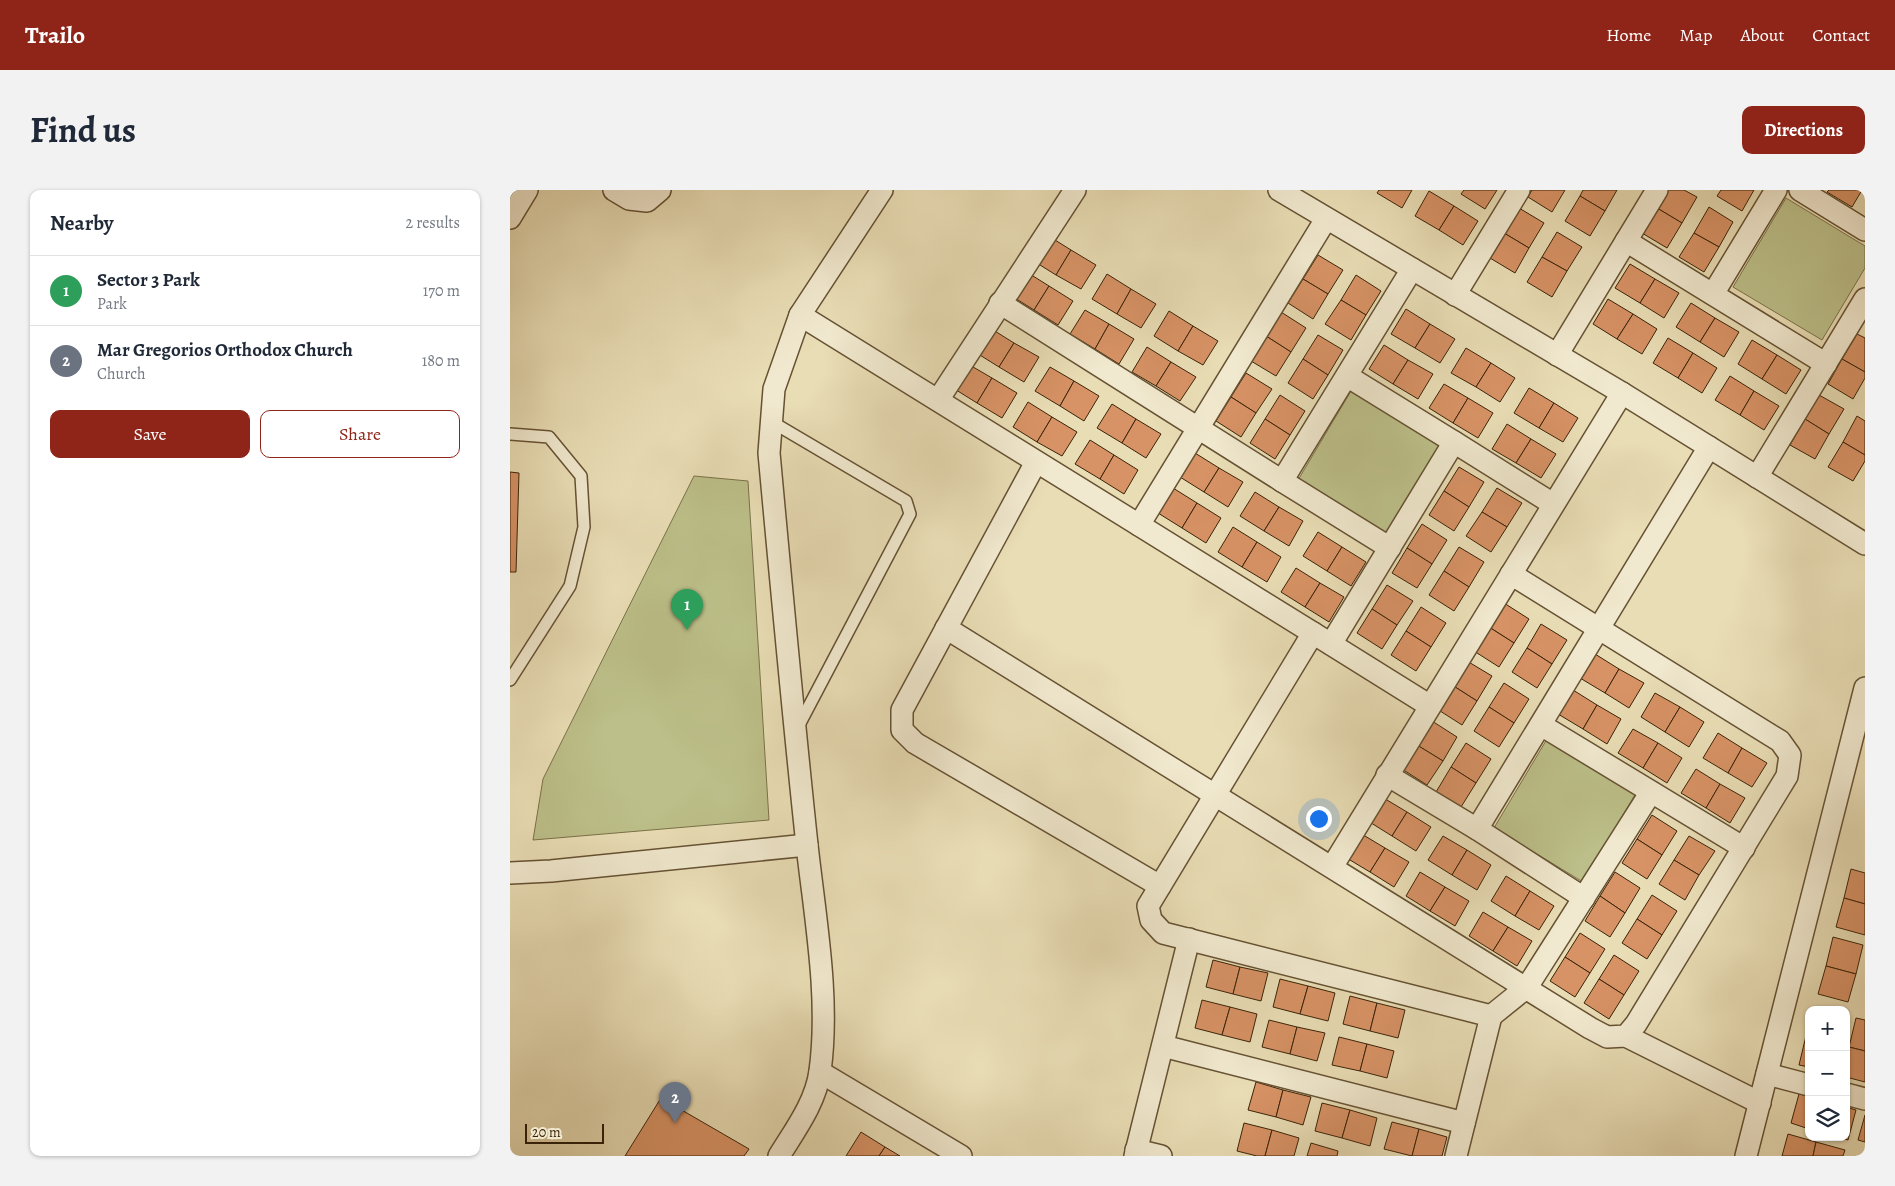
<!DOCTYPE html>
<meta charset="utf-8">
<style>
:root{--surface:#fff;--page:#f2f2f3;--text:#1f2937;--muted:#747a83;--line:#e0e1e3;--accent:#8f2418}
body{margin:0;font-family:Alegreya,serif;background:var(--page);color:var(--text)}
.controls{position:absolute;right:15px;bottom:15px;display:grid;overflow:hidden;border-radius:10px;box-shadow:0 1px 4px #0004}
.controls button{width:45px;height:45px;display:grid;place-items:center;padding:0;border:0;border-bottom:1px solid var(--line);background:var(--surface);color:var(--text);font:25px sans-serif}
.scale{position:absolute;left:15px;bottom:12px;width:79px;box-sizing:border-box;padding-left:5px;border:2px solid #3a2308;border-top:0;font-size:14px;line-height:18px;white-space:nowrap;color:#3a2308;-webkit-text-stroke:4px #f1e9cf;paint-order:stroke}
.you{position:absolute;left:808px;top:628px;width:18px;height:18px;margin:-12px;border:4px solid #fff;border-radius:50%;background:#1a73e8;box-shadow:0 0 0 8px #1a73e833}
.badge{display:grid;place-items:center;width:32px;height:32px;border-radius:50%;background:var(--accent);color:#fff;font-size:16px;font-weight:700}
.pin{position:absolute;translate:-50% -41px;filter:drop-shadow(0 1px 2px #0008)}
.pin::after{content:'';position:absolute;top:26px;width:18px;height:15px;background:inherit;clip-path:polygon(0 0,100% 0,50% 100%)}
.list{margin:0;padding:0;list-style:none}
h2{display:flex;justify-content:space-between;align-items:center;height:65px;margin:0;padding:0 20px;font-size:21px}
h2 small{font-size:16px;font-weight:400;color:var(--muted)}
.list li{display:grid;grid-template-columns:32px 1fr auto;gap:15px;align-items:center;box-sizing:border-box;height:70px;padding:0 20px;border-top:1px solid var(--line)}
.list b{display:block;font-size:19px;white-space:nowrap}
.list p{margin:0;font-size:16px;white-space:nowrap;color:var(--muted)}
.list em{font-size:16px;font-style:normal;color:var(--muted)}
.actions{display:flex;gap:10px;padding:15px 20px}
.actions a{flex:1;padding:11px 0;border:1px solid var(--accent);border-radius:10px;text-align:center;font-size:18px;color:var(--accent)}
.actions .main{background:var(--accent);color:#fff}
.icon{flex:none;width:28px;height:28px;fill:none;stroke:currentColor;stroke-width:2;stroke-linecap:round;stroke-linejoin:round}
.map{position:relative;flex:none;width:1355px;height:966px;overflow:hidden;border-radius:10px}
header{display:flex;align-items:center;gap:30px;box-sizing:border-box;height:70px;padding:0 25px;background:var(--accent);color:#fff}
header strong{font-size:24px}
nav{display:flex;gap:28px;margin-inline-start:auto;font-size:18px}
.intro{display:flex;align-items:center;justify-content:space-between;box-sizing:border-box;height:120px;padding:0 30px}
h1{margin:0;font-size:35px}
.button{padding:12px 22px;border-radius:10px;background:var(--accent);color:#fff;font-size:18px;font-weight:700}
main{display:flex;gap:30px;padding:0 30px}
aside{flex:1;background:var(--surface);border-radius:10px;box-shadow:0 1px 4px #0004}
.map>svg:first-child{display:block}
.green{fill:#bcbf89;stroke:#7b7148}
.building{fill:#d79265;stroke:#3a2308}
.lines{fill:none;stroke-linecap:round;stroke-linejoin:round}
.service-casing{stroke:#665233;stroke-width:14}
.minor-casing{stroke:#665233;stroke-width:24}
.service{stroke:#f1e9cf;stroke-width:11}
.minor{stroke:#f1e9cf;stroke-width:21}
</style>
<header>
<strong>Trailo</strong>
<nav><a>Home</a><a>Map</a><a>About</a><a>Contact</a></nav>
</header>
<div class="intro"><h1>Find us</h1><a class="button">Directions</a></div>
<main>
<aside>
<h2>Nearby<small>2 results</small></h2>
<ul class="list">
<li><span class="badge" style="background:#2e9e5b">1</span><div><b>Sector 3 Park</b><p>Park</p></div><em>170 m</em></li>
<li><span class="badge" style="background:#6b7280">2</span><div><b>Mar Gregorios Orthodox Church</b><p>Church</p></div><em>180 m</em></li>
</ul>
<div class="actions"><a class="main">Save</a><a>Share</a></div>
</aside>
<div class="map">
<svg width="1355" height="966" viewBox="0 0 1355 966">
<rect width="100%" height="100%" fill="#e9ddb5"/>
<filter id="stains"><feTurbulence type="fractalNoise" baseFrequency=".004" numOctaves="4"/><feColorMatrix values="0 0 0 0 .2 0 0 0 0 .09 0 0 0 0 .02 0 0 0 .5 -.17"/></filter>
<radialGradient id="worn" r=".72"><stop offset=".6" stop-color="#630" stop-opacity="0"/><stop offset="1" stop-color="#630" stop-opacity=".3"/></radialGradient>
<g class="green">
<polygon points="1276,8 1355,56 1355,78 1312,150 1223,97"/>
<polygon points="841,201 930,255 876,344 788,290"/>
<polygon points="184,286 238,291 259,630 23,650 33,589"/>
<polygon points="1037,549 1126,603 1073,692 984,638"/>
</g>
<g class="building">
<polygon points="869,0 902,0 892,18 867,3"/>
<polygon points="954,0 987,0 975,19 951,4"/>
<polygon points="1022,0 1055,0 1042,22 1018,7"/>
<polygon points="1073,0 1107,0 1095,21 1070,6"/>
<polygon points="1158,0 1174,0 1187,7 1172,33 1147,18"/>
<polygon points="1211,0 1244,0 1232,21 1207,6"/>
<polygon points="1319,0 1352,0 1342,17 1317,2"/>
<polygon points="919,1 944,16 929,40 905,26"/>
<polygon points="1070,6 1095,21 1080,46 1055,31"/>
<polygon points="944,16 968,31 953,55 929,40"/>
<polygon points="1199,17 1223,32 1209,57 1184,43"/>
<polygon points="1009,18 1034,33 1019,58 994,43"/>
<polygon points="1147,18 1172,33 1157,58 1132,43"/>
<polygon points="1047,42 1072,57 1057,81 1032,67"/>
<polygon points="994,43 1019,58 1005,83 980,68"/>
<polygon points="1184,43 1209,57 1194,82 1169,67"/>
<polygon points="537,45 561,60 546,85 522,70"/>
<polygon points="561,60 586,75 571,99 546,85"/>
<polygon points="808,65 833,80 818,104 793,89"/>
<polygon points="1032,67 1057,81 1042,107 1017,92"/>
<polygon points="1120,74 1145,89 1130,113 1105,98"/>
<polygon points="515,81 539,96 524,120 500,105"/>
<polygon points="597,84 621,99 607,124 582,109"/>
<polygon points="846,85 871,101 856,125 831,110"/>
<polygon points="793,89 818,104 803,129 778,113"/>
<polygon points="1145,89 1169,103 1154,128 1130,113"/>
<polygon points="539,96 563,111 548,135 524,120"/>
<polygon points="621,99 646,114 631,138 607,124"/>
<polygon points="1098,109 1123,124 1107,149 1083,134"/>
<polygon points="831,110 856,125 841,150 815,134"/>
<polygon points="1181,113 1205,128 1190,152 1166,137"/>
<polygon points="896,119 920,134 905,158 881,144"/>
<polygon points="575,120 599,134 585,159 560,144"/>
<polygon points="659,121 683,136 668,161 644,146"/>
<polygon points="771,122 796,138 781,162 756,146"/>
<polygon points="1123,124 1147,139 1132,164 1107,149"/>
<polygon points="1205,128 1229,142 1214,167 1190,152"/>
<polygon points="599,134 624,149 609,174 585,159"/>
<polygon points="920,134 945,149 930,173 905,158"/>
<polygon points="683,136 708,151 693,175 668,161"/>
<polygon points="480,138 504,153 489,177 465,162"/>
<polygon points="1347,144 1355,148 1355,182 1332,169"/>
<polygon points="808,145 833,160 818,185 793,169"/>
<polygon points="756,146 781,162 766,186 741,171"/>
<polygon points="1158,148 1183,163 1168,188 1143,173"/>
<polygon points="1242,150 1267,165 1252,189 1228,174"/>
<polygon points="504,153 529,167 514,192 489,177"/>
<polygon points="874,155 898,170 883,194 859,179"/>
<polygon points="637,157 661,172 646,196 622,182"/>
<polygon points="956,158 981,173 966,197 941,183"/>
<polygon points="1183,163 1207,178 1192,203 1168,188"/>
<polygon points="1267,165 1291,180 1276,204 1252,189"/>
<polygon points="793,169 818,185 803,209 778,193"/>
<polygon points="1332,169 1355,182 1355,188 1343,209 1318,194"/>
<polygon points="898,170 923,184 908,209 883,194"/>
<polygon points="661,172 686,187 670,211 646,196"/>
<polygon points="981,173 1005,188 990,212 966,197"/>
<polygon points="458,174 482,188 467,213 443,198"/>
<polygon points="540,177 564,191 550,216 525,201"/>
<polygon points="736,183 762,199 746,223 721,207"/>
<polygon points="1220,186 1244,201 1230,225 1205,210"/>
<polygon points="482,188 507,203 492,228 467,213"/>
<polygon points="564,191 589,206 574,231 550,216"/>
<polygon points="934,194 958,208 943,233 919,218"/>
<polygon points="1019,198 1044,213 1029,238 1004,223"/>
<polygon points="1244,201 1269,216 1254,240 1230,225"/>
<polygon points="770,205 795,221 780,245 755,229"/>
<polygon points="1309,205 1334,219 1319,244 1295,229"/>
<polygon points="721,207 746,223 731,247 706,231"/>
<polygon points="958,208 983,223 968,248 943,233"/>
<polygon points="518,212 542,227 527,252 503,237"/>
<polygon points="1044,213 1068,228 1053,252 1029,238"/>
<polygon points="602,214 626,229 612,253 587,238"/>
<polygon points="1347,226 1355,231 1355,265 1333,252"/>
<polygon points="542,227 567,242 552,266 527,252"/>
<polygon points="626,229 651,244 636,268 612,253"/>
<polygon points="755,229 780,245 765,269 740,253"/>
<polygon points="1295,229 1319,244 1305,269 1280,255"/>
<polygon points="997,234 1021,249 1006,273 982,259"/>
<polygon points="1021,249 1046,264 1031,288 1006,273"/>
<polygon points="580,250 604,265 590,289 565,274"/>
<polygon points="1333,252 1355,265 1355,271 1343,291 1318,277"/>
<polygon points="685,263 709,278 694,302 670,287"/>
<polygon points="604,265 628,280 614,304 590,289"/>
<polygon points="949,277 974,292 959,317 934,301"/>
<polygon points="709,278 733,292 718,317 694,302"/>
<polygon points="0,282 9,283 6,382 0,382"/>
<polygon points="663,298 687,313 672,338 648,323"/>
<polygon points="987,298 1012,313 997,337 972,322"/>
<polygon points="934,301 959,317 944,341 919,325"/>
<polygon points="745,302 769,317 754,341 730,326"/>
<polygon points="687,313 711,328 696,353 672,338"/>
<polygon points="769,317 793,331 779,356 754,341"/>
<polygon points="972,322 997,337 981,362 956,346"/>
<polygon points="912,334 937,350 922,374 897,358"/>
<polygon points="723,337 747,352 732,377 708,362"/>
<polygon points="808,342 832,357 817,381 793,366"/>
<polygon points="747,352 771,367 757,392 732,377"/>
<polygon points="832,357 856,372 841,396 817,381"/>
<polygon points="949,357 974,372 959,397 934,381"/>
<polygon points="897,358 922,374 907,398 882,383"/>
<polygon points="786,378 810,393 795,417 771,402"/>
<polygon points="934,381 959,397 944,421 919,405"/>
<polygon points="810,393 834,407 819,432 795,417"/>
<polygon points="877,395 903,411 887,435 862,419"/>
<polygon points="994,413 1019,429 1004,453 979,437"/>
<polygon points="911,417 936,433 921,457 896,441"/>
<polygon points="862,419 887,435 872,459 847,443"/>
<polygon points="1031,434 1057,450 1042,474 1017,458"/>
<polygon points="979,437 1004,453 989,477 964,461"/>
<polygon points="896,441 921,457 906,481 881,465"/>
<polygon points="1017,458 1042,474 1027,498 1002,482"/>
<polygon points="1085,464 1109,479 1095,503 1070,488"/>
<polygon points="957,471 982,486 967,511 942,495"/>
<polygon points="1109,479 1134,493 1119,518 1095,503"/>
<polygon points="994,493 1019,509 1004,533 979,517"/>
<polygon points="942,495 967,511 952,535 927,519"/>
<polygon points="1063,500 1087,515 1073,539 1048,524"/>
<polygon points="1145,503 1170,517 1155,542 1131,527"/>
<polygon points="1087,515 1111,529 1097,554 1073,539"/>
<polygon points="979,517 1004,533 989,557 964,541"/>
<polygon points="1170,517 1194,532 1179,557 1155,542"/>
<polygon points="922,531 947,547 933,571 907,555"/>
<polygon points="1123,539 1148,553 1133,578 1108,563"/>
<polygon points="1208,543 1232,558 1218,583 1193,568"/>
<polygon points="956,553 981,569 966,593 941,577"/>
<polygon points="1148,553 1172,568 1157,593 1133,578"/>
<polygon points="907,555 933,571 917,595 892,579"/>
<polygon points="1232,558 1257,573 1242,597 1218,583"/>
<polygon points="941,577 966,593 951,617 926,602"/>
<polygon points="1186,579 1210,594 1196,618 1171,603"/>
<polygon points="1210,594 1235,608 1220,633 1196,618"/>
<polygon points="872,607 897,622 882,646 858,631"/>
<polygon points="897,622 921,637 906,661 882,646"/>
<polygon points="1142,625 1167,641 1152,665 1127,649"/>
<polygon points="850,643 875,658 860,682 835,667"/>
<polygon points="933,646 957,660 942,685 918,670"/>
<polygon points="1179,646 1205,661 1189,685 1164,670"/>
<polygon points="1127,649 1152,665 1137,689 1112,673"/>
<polygon points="875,658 899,672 884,697 860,682"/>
<polygon points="957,660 981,675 967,700 942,685"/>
<polygon points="1164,670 1189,685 1175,710 1149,694"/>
<polygon points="1341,679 1355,683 1355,714 1334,708"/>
<polygon points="910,682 935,697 920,721 896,706"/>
<polygon points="1105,682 1130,698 1115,723 1090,706"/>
<polygon points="996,686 1020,701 1005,726 981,711"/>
<polygon points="935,697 959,711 945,736 920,721"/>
<polygon points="1020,701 1044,716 1029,740 1005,726"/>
<polygon points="1142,705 1167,721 1152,745 1127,729"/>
<polygon points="1090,706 1115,723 1100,747 1075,731"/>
<polygon points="1334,708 1355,714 1355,745 1326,737"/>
<polygon points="973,722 998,737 983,761 959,746"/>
<polygon points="1127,729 1152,745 1137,769 1112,753"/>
<polygon points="998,737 1022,751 1007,776 983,761"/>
<polygon points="1070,743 1095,759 1080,783 1055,767"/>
<polygon points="1323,747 1353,755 1346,784 1316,776"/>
<polygon points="1104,765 1129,781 1114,805 1089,789"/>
<polygon points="1055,767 1080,783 1065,807 1040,791"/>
<polygon points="703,770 730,777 723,804 696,797"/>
<polygon points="1316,776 1346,784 1338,812 1308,804"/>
<polygon points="730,777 758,783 751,811 723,804"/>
<polygon points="770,789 798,796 790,824 763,817"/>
<polygon points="1089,789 1114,805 1099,829 1074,813"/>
<polygon points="798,796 825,803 818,831 790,824"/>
<polygon points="840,806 867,813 860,841 833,834"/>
<polygon points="692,810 720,817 712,845 685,838"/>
<polygon points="867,813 895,820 888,848 860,841"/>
<polygon points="720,817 747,824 740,852 712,845"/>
<polygon points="1346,828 1355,830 1355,861 1339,857"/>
<polygon points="759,830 787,837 780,864 752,857"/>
<polygon points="787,837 815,843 807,871 780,864"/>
<polygon points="1296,846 1299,847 1299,877 1289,875"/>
<polygon points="829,847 857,854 850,881 822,875"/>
<polygon points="857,854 884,861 877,888 850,881"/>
<polygon points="1339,857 1355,861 1355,892 1336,887 1336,866"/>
<polygon points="746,892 773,900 766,927 738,920"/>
<polygon points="773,900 801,907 793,935 766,927"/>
<polygon points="1289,904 1299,906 1299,939 1281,933"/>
<polygon points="151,908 239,959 234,966 115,966"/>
<polygon points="812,913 840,920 832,948 805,941"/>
<polygon points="1336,917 1346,920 1338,950 1329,947 1336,947"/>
<polygon points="840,920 867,928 860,956 832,948"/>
<polygon points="1355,925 1355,952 1348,950"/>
<polygon points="882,932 909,939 902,966 874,959"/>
<polygon points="734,933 762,940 755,966 747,966 727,961"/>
<polygon points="909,939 937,947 932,966 902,966"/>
<polygon points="762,940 789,948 784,966 755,966"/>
<polygon points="351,942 375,957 369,966 336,966"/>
<polygon points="1278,944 1306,952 1303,966 1272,966"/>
<polygon points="1306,952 1335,960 1333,966 1303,966"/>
<polygon points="801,953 828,961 827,966 797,966"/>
<polygon points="375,957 390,966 369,966"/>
</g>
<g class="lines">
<defs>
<g id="service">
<polyline points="262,232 396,311 400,324 288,537"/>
<polyline points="0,244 39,247 71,286 74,337 60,396 0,490"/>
</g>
<g id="minor">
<polyline points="104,0 119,9 137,11 150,0"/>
<polyline points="769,0 1112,203 1355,354"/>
<polyline points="1290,0 1355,40"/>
<polyline points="0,28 17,0"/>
<polyline points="1116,51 1316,174"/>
<polyline points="1203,104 1266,0"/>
<polyline points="945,105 1009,0"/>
<polyline points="490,113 772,291 902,79"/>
<polyline points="290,125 629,335 816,29"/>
<polyline points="1047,165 1147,0"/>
<polyline points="837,186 944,252"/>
<polyline points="428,210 565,0"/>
<polyline points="526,272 392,520 392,540 405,553 650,696"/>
<polyline points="1247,287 1355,109"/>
<polyline points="772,291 880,358"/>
<polyline points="629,335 803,443"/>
<polyline points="436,438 1080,838 1097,847 1116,846 1126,834 1277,586 1280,565 1270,551 1001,384"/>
<polyline points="821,454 944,252 1043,314"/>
<polyline points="920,516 803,443 638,716 641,730 653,743 981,826 946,966"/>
<polyline points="1031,535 1234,658"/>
<polyline points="877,585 967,639 1199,257"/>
<polyline points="967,639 1074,708"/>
<polyline points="822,677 1112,203"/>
<polyline points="0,683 41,681 297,655"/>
<polyline points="981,826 1017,797 1141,602"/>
<polyline points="1116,846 1250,913"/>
<polyline points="653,856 954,933"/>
<polyline points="310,882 451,966"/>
<polyline points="1257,884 1299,895"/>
<polyline points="1336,904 1355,909"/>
<polyline points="626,960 651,966"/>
<path d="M269,966C285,940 306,912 310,881C320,808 305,728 297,655C283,524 271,394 259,263L264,199L290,125L372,0"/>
<polyline points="625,966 679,749"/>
<polyline points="1236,966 1355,498"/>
</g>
</defs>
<use href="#service" class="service-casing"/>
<use href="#minor" class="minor-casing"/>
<use href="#service" class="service"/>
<use href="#minor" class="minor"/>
</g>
<rect width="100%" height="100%" filter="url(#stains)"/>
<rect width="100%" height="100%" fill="url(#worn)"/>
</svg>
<div class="controls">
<button>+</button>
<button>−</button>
<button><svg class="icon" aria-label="layers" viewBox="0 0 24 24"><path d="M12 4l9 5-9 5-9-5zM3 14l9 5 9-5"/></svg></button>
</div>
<div class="scale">20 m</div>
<div class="you"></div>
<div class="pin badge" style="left:177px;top:440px;background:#2e9e5b">1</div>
<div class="pin badge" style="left:165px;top:933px;background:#6b7280">2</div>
</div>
</main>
